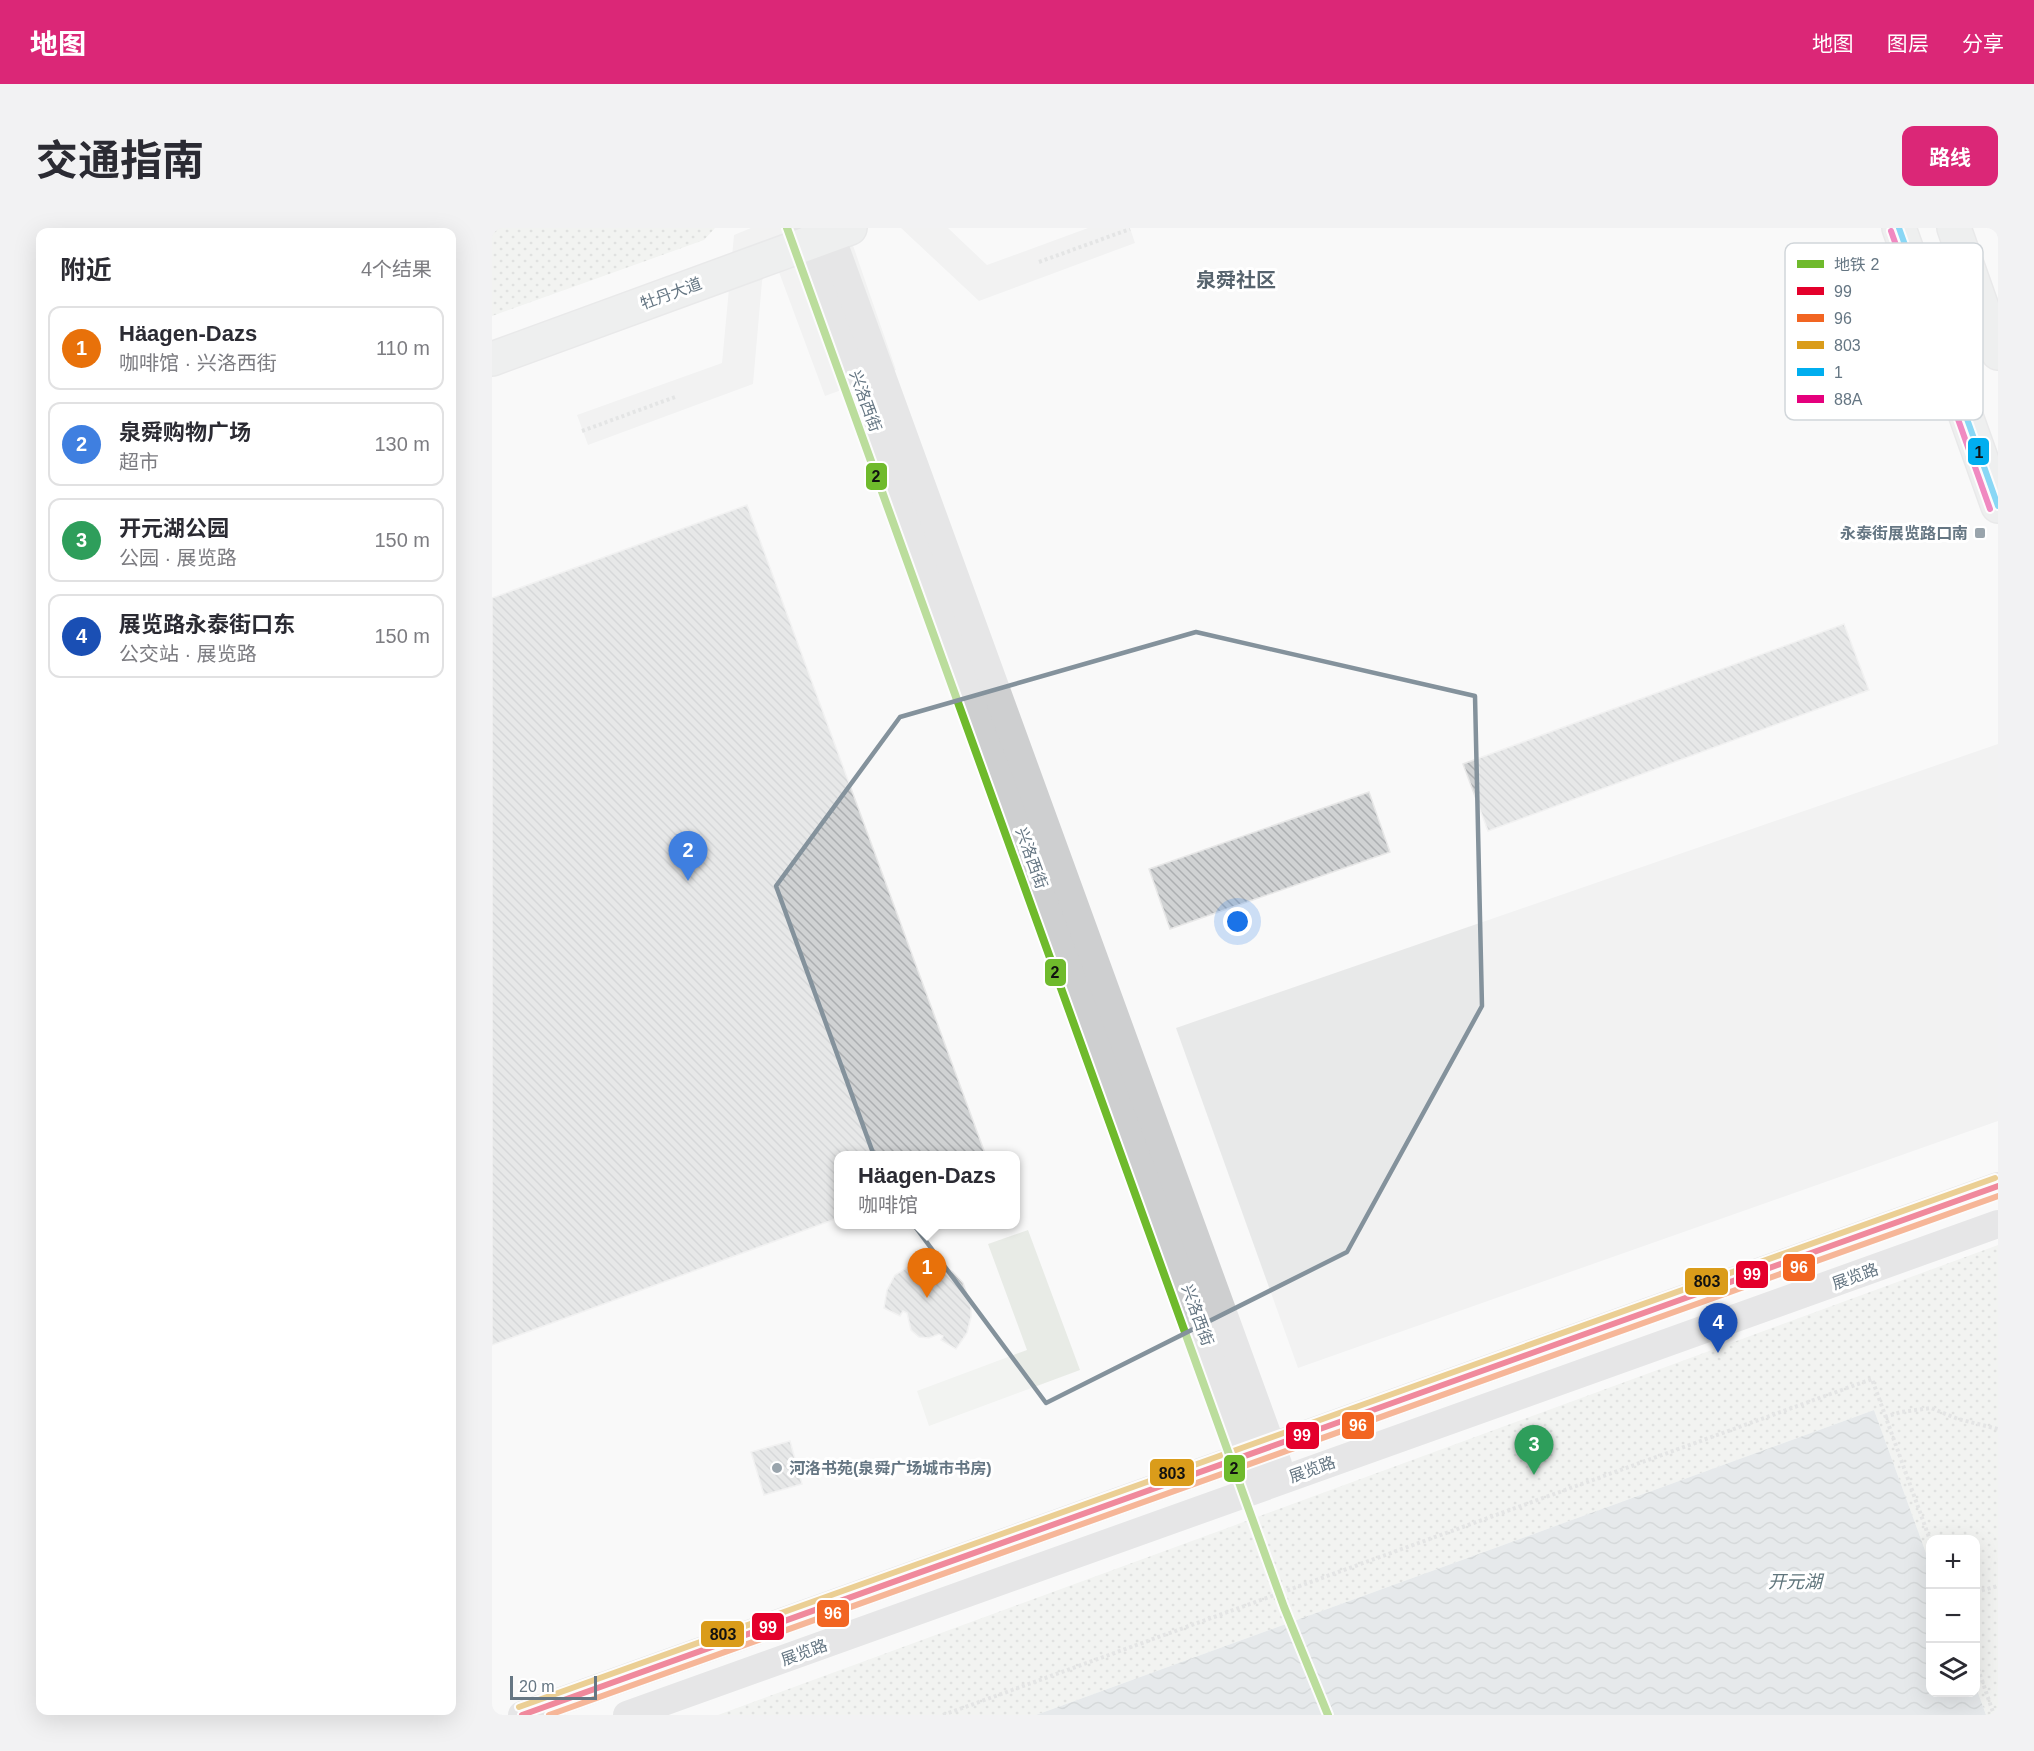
<!DOCTYPE html>
<html lang="zh">
<meta charset="utf-8">
<style>
:root{--surface:#fff;--page:#f2f2f3;--text:#2b2b33;--muted:#7c7c81;--line:#e1e1e2;--accent:#db2777}
body{margin:0;font-family:Arial,"Noto Sans SC",sans-serif;background:var(--page);color:var(--text)}
.controls{position:absolute;right:18px;bottom:18px;display:grid;overflow:hidden;border-radius:12px;box-shadow:0 6px 24px #0002}
.controls button{width:54px;height:54px;display:grid;place-items:center;padding:0;border:0;border-bottom:2px solid var(--line);background:var(--surface);color:var(--text);font:30px sans-serif}
.scale{position:absolute;left:18px;bottom:15px;width:87px;box-sizing:border-box;padding-left:6px;border:3px solid #657683;border-top:0;font-size:16px;line-height:21px;white-space:nowrap;color:#657683;-webkit-text-stroke:4px #fff;paint-order:stroke}
.you{position:absolute;left:746px;top:694px;width:21px;height:21px;margin:-15px;border:4px solid #fff;border-radius:50%;background:#1a73e8;box-shadow:0 0 0 9px #1a73e833}
.badge{display:grid;place-items:center;width:39px;height:39px;border-radius:50%;background:var(--accent);color:#fff;font-size:20px;font-weight:700}
.pin{position:absolute;translate:-50% -50px;filter:drop-shadow(0 2px 3px #0008)}
.pin::after{content:'';position:absolute;top:32px;width:21px;height:18px;background:inherit;clip-path:polygon(0 0,100% 0,50% 100%)}
.popup{position:absolute;left:342px;top:923px;width:186px;height:78px;box-sizing:border-box;display:grid;place-content:center;border-radius:12px;background:var(--surface);filter:drop-shadow(0 2px 4px #0005);font-size:20px;white-space:nowrap;color:var(--muted)}
.popup b{font-size:22px;color:var(--text)}
.popup::after{content:'';position:absolute;left:50%;top:100%;margin-left:-12px;border:12px solid transparent;border-top-color:var(--surface)}
.list{margin:0;padding:0;list-style:none}
h2{display:flex;justify-content:space-between;align-items:center;height:78px;margin:0;padding:0 24px;font-size:26px}
h2 small{font-size:20px;font-weight:400;color:var(--muted)}
.list li{display:grid;grid-template-columns:39px 1fr auto;gap:18px;align-items:center;box-sizing:border-box;height:84px;margin:0 12px 12px;padding:0 12px;border:2px solid var(--line);border-radius:12px}
.list b{display:block;font-size:22px;white-space:nowrap}
.list p{margin:0;font-size:20px;white-space:nowrap;color:var(--muted)}
.list em{font-size:20px;font-style:normal;color:var(--muted)}
.icon{flex:none;width:33px;height:33px;fill:none;stroke:currentColor;stroke-width:2;stroke-linecap:round;stroke-linejoin:round}
.map{position:relative;flex:none;width:1506px;height:1487px;overflow:hidden;border-radius:12px}
header{display:flex;align-items:center;gap:36px;box-sizing:border-box;height:84px;padding:0 30px;background:var(--accent);color:#fff}
header strong{font-size:28px}
nav{display:flex;gap:33px;margin-inline-start:auto;font-size:21px}
.intro{display:flex;align-items:center;justify-content:space-between;box-sizing:border-box;height:144px;padding:0 36px}
h1{margin:0;font-size:42px}
.button{padding:15px 27px;border-radius:12px;background:var(--accent);color:#fff;font-size:21px;font-weight:700}
main{display:flex;gap:36px;padding:0 36px}
aside{flex:1;background:var(--surface);border-radius:12px;box-shadow:0 6px 24px #0002}
.map>svg:first-child{display:block}
.built{fill:#e8e9e9}
.grass{fill:#e8ebe6}
.park{fill:url(#park-dots)}
.water{fill:url(#water-waves)}
.building{fill:url(#building-back-hatch);stroke:#e8e8e8;stroke-width:1.5}
.lines{fill:none;stroke-linecap:round;stroke-linejoin:round}
.major-casing{stroke:#d5d6d7;stroke-width:36}
.path{stroke:#cbcccd;stroke-width:4;stroke-dasharray:3 3;stroke-linecap:butt}
.minor{stroke:#cecfd0;stroke-width:28}
.major{stroke:#e1e2e2;stroke-width:33}
.bus-1-casing{stroke:#fff;stroke-width:10}
.bus-2-casing{stroke:#fff;stroke-width:10}
.bus-3-casing{stroke:#fff;stroke-width:10}
.bus-4-casing{stroke:#fff;stroke-width:10}
.bus-5-casing{stroke:#fff;stroke-width:10}
.bus-1{stroke:#e4002b;stroke-width:6}
.bus-2{stroke:#f26522;stroke-width:6}
.bus-3{stroke:#da9c1a;stroke-width:6}
.bus-4{stroke:#00aeef;stroke-width:6}
.bus-5{stroke:#e5007d;stroke-width:6}
.metro-1-casing{stroke:#fff;stroke-width:12}
.metro-1{stroke:#6fba2c;stroke-width:8}
.marked{fill:none;stroke:#84929c;stroke-width:4.5;stroke-linejoin:round}
.poi-dot{fill:#99a4ac;stroke:#fff;stroke-width:2}
.labels{text-anchor:middle;stroke-width:6;stroke-linejoin:round;paint-order:stroke}
.street-label{font-size:16px;fill:#657683;stroke:#fff}
.poi-label{font-size:16px;font-weight:bold;fill:#657683;stroke:#fff;text-anchor:end}
.water-label{font-size:18px;font-style:italic;fill:#60757c;stroke:#fff}
.quarter-label{font-size:20px;font-weight:bold;fill:#57646e;stroke:#fff}
.key{fill:#fff;stroke:#d1d6da;stroke-width:1.5}
.key-label{font-size:16px;fill:#657683}
.line-badge{stroke:#fff;stroke-width:2}
.badge-label{font-size:16px;text-anchor:middle;font-weight:bold;fill:#fff}
.pale-badge-label{font-size:16px;text-anchor:middle;font-weight:bold;fill:#111}
</style>
<header>
<strong>地图</strong>
<nav><a>地图</a><a>图层</a><a>分享</a></nav>
</header>
<div class="intro"><h1>交通指南</h1><a class="button">路线</a></div>
<main>
<aside>
<h2>附近<small>4个结果</small></h2>
<ul class="list">
<li><span class="badge" style="background:#e8710a">1</span><div><b>Häagen-Dazs</b><p>咖啡馆 · 兴洛西街</p></div><em>110 m</em></li>
<li><span class="badge" style="background:#3f7fe0">2</span><div><b>泉舜购物广场</b><p>超市</p></div><em>130 m</em></li>
<li><span class="badge" style="background:#2e9e5b">3</span><div><b>开元湖公园</b><p>公园 · 展览路</p></div><em>150 m</em></li>
<li><span class="badge" style="background:#1a4fb4">4</span><div><b>展览路永泰街口东</b><p>公交站 · 展览路</p></div><em>150 m</em></li>
</ul>
</aside>
<div class="map">
<svg width="1506" height="1487" viewBox="0 0 1506 1487">
<defs>
<pattern id="park-dots" width="8" height="8" patternUnits="userSpaceOnUse" patternTransform="scale(1.5)"><rect width="8" height="8" fill="#e8ebe6"/><path d="M2 2h.1M6 6h.1" fill="none" stroke="#c0c3c0" stroke-width="1.8" stroke-linecap="round"/></pattern>
<pattern id="water-waves" width="16" height="10" patternUnits="userSpaceOnUse" patternTransform="scale(1.5)"><rect width="16" height="10" fill="#ced6d9"/><path d="M0 5q4-4 8 0t8 0" fill="none" stroke="#abb2b5"/></pattern>
<pattern id="building-back-hatch" width="6" height="6" patternUnits="userSpaceOnUse" patternTransform="scale(1.5)"><rect width="6" height="6" fill="#d0d2d3"/><path d="M-1 5l2 2M0 0l6 6M5-1l2 2" fill="none" stroke="#acafb1"/></pattern>
</defs>
<rect width="100%" height="100%" fill="#f9f9f9"/>
<g class="built">
<polygon points="259,0 355,0 404,142 333,168 281,28 272,31 261,156 96,217 85,187 230,135 242,7"/>
<polygon points="409,0 456,0 495,37 596,0 638,0 643,15 487,73"/>
<polygon points="1506,516 1506,893 806,1140 684,800"/>
</g>
<polygon class="grass" points="536,1002 588,1142 437,1198 425,1163 535,1122 496,1016"/>
<g class="park">
<polygon points="0,0 223,0 212,12 0,88"/>
<polygon points="1506,1017 1506,1487 1494,1487 1484,1459 1484,1312 1438,1312 1438,1336 1382,1182 544,1487 226,1487"/>
</g>
<polygon class="water" points="1382,1182 1438,1336 1438,1464 1484,1464 1484,1459 1494,1487 544,1487"/>
<g class="building">
<polygon points="255,277 494,928 346,928 346,990 0,1117 0,370"/>
<polygon points="1352,396 1377,462 996,603 971,536"/>
<polygon points="877,564 898,624 678,701 657,641"/>
<polygon points="435,1033 448,1036 461,1044 471,1055 479,1078 479,1089 475,1105 464,1121 449,1112 451,1108 447,1106 437,1110 427,1109 419,1102 415,1085 411,1083 408,1088 392,1080 395,1062 403,1047 419,1037"/>
<polygon points="298,1213 310,1256 272,1267 259,1224"/>
</g>
<g class="lines">
<defs>
<g id="major">
<polyline points="1407,0 1506,278"/>
<polyline points="1462,0 1506,125"/>
<polyline points="0,131 358,0"/>
</g>
</defs>
<use href="#major" class="major-casing"/>
<g class="path">
<polyline points="547,34 638,1"/>
<polyline points="90,203 183,169"/>
<polyline points="1393,1189 1409,1184 1439,1180 1466,1191 1506,1201"/>
<polyline points="1484,1364 1506,1358"/>
<polyline points="1484,1435 1502,1487"/>
<polyline points="451,1487 1380,1151 1438,1312"/>
</g>
<g class="minor">
<polyline points="311,0 764,1244"/>
<polyline points="336,0 786,1236"/>
<polyline points="30,1487 1506,958"/>
<polyline points="135,1487 1506,996"/>
</g>
<use href="#major" class="major"/>
<defs>
<polyline id="bus-1" points="30,1487 1506,958"/>
<polyline id="bus-2" points="57,1487 1506,968"/>
<polyline id="bus-3" points="27,1479 1503,950"/>
<polyline id="bus-4" points="1407,0 1506,278"/>
<polyline id="bus-5" points="1399,3 1498,281"/>
</defs>
<use href="#bus-1" class="bus-1-casing"/>
<use href="#bus-2" class="bus-2-casing"/>
<use href="#bus-3" class="bus-3-casing"/>
<use href="#bus-4" class="bus-4-casing"/>
<use href="#bus-5" class="bus-5-casing"/>
<use href="#bus-1" class="bus-1"/>
<use href="#bus-2" class="bus-2"/>
<use href="#bus-3" class="bus-3"/>
<use href="#bus-4" class="bus-4"/>
<use href="#bus-5" class="bus-5"/>
<defs>
<polyline id="metro-1" points="295,0 792,1379 836,1487"/>
</defs>
<use href="#metro-1" class="metro-1-casing"/>
<use href="#metro-1" class="metro-1"/>
</g>
<path d="M0 0H1506V1487H0ZM704,404L983,468L990,778L855,1024L554,1175L393,958L284,658L408,489Z" fill="#f9f9f9" fill-opacity=".55" fill-rule="evenodd"/>
<path class="marked" d="M704,404L983,468L990,778L855,1024L554,1175L393,958L284,658L408,489Z"/>
<g class="poi-dot">
<rect x="1482" y="299" width="12" height="12" rx="3"/>
<circle cx="285" cy="1240" r="6"/>
</g>
<g class="labels">
<g class="street-label">
<text transform="translate(179 65) rotate(-20)" y="6">牡丹大道</text>
<text transform="translate(374 173) rotate(70)" y="6">兴洛西街</text>
<text transform="translate(540 630) rotate(70)" y="6">兴洛西街</text>
<text transform="translate(1363 1048) rotate(-20)" y="6">展览路</text>
<text transform="translate(706 1087) rotate(70)" y="6">兴洛西街</text>
<text transform="translate(820 1241) rotate(-20)" y="6">展览路</text>
<text transform="translate(312 1424) rotate(-20)" y="6">展览路</text>
</g>
<g class="poi-label">
<text x="1476" y="311">永泰街展览路口南</text>
<text x="297" y="1246" text-anchor="start">河洛书苑(泉舜广场城市书房)</text>
</g>
<g class="water-label">
<text x="1303" y="1360">开元湖</text>
</g>
<g class="quarter-label">
<text x="744" y="59">泉舜社区</text>
</g>
</g>
<rect x="1293" y="15" width="198" height="177" rx="9" class="key"/>
<rect x="1305" y="32" width="27" height="8" fill="#6fba2c"/>
<rect x="1305" y="59" width="27" height="8" fill="#e4002b"/>
<rect x="1305" y="86" width="27" height="8" fill="#f26522"/>
<rect x="1305" y="113" width="27" height="8" fill="#da9c1a"/>
<rect x="1305" y="140" width="27" height="8" fill="#00aeef"/>
<rect x="1305" y="167" width="27" height="8" fill="#e5007d"/>
<g class="key-label">
<text x="1342" y="42">地铁 2</text>
<text x="1342" y="69">99</text>
<text x="1342" y="96">96</text>
<text x="1342" y="123">803</text>
<text x="1342" y="150">1</text>
<text x="1342" y="177">88A</text>
</g>
<g class="line-badge">
<rect x="1475" y="209" width="23" height="29" rx="6" fill="#00aeef"/>
<rect x="373" y="234" width="23" height="29" rx="6" fill="#6fba2c"/>
<rect x="552" y="730" width="23" height="29" rx="6" fill="#6fba2c"/>
<rect x="1290" y="1025" width="34" height="29" rx="6" fill="#f26522"/>
<rect x="1243" y="1032" width="34" height="29" rx="6" fill="#e4002b"/>
<rect x="1192" y="1039" width="45" height="29" rx="6" fill="#da9c1a"/>
<rect x="849" y="1183" width="34" height="29" rx="6" fill="#f26522"/>
<rect x="793" y="1193" width="35" height="29" rx="6" fill="#e4002b"/>
<rect x="731" y="1226" width="23" height="29" rx="6" fill="#6fba2c"/>
<rect x="657" y="1230" width="46" height="29" rx="6" fill="#da9c1a"/>
<rect x="324" y="1371" width="34" height="29" rx="6" fill="#f26522"/>
<rect x="259" y="1384" width="34" height="29" rx="6" fill="#e4002b"/>
<rect x="208" y="1392" width="45" height="28" rx="6" fill="#da9c1a"/>
</g>
<g class="badge-label">
<text x="1307" y="1045">96</text>
<text x="1260" y="1052">99</text>
<text x="866" y="1203">96</text>
<text x="810" y="1213">99</text>
<text x="341" y="1391">96</text>
<text x="276" y="1405">99</text>
</g>
<g class="pale-badge-label">
<text x="1487" y="230">1</text>
<text x="384" y="254">2</text>
<text x="563" y="750">2</text>
<text x="1215" y="1059">803</text>
<text x="742" y="1246">2</text>
<text x="680" y="1251">803</text>
<text x="231" y="1412">803</text>
</g>
</svg>
<div class="controls">
<button>+</button>
<button>−</button>
<button><svg class="icon" aria-label="layers" viewBox="0 0 24 24"><path d="M12 4l9 5-9 5-9-5zM3 14l9 5 9-5"/></svg></button>
</div>
<div class="scale">20 m</div>
<div class="you"></div>
<div class="pin badge" style="left:435px;top:1070px;background:#e8710a">1</div>
<div class="popup"><b>Häagen-Dazs</b>咖啡馆</div>
<div class="pin badge" style="left:196px;top:653px;background:#3f7fe0">2</div>
<div class="pin badge" style="left:1042px;top:1247px;background:#2e9e5b">3</div>
<div class="pin badge" style="left:1226px;top:1125px;background:#1a4fb4">4</div>
</div>
</main>
